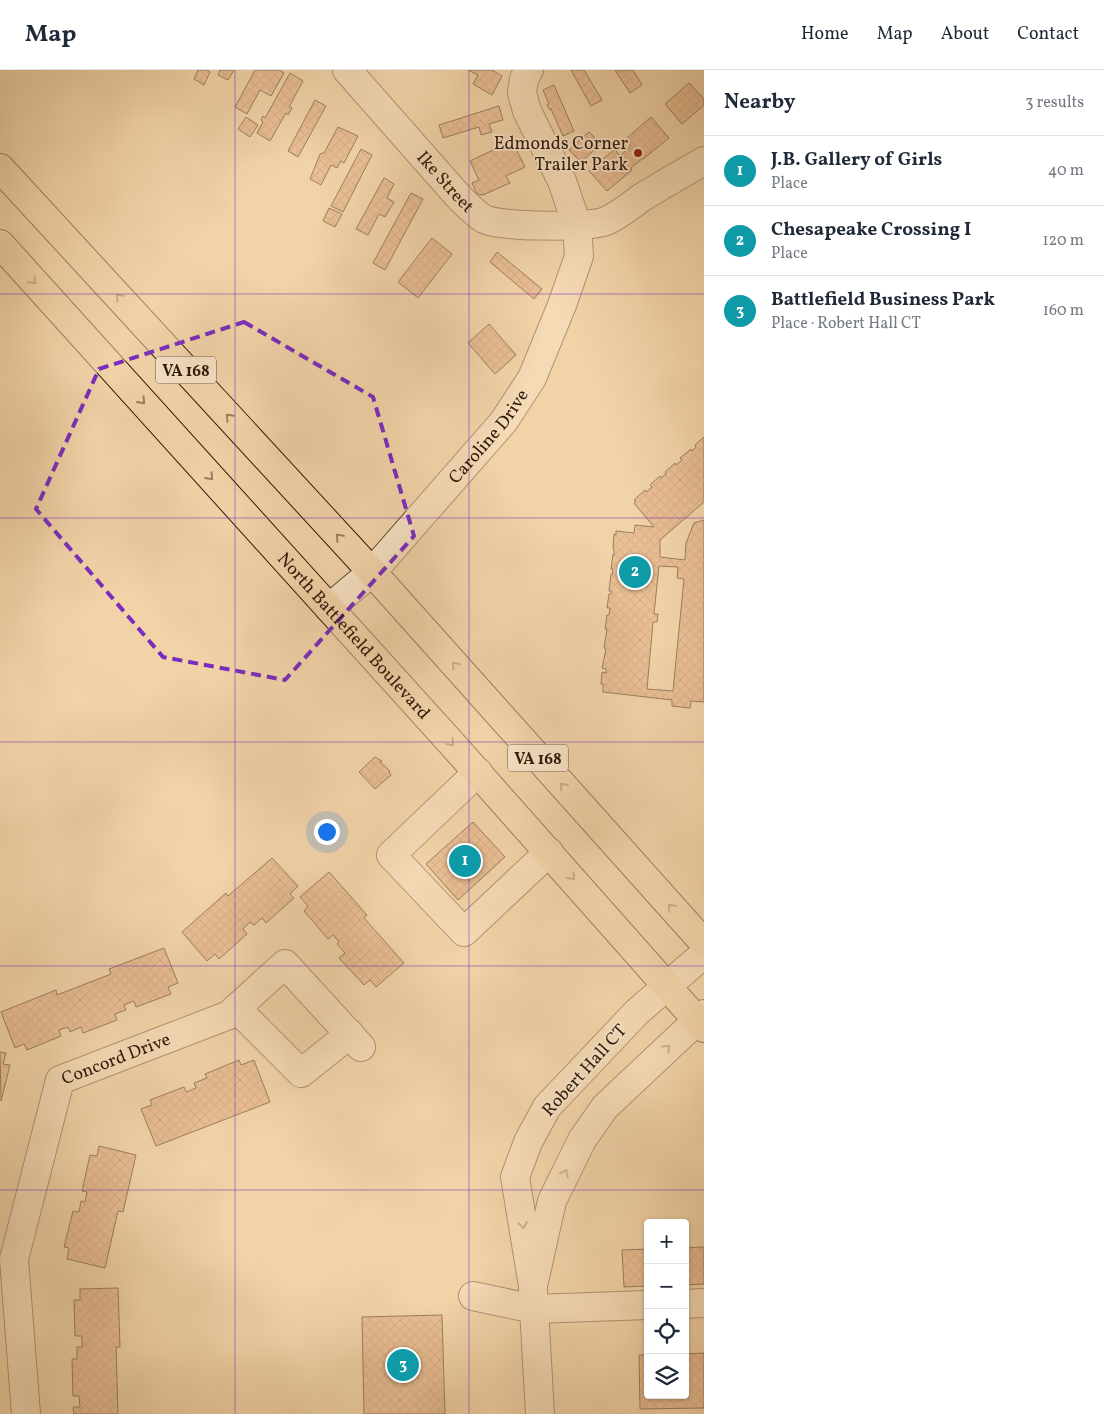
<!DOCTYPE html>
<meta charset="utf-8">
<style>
:root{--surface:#fff;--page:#f6f6f7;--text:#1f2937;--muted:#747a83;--line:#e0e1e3;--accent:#d93025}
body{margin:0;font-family:Vollkorn,serif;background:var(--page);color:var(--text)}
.controls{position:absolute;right:15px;bottom:15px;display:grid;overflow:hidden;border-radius:5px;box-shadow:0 1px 4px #0004}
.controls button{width:45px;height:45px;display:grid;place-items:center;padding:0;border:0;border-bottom:1px solid var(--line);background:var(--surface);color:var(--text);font:25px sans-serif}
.you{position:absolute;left:326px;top:761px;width:18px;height:18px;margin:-12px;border:4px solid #fff;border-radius:50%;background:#1a73e8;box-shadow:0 0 0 8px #1a73e833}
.badge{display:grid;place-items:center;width:32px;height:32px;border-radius:50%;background:var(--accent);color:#fff;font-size:16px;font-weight:700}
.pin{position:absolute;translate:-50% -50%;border:2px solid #fff;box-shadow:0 1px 5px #0006}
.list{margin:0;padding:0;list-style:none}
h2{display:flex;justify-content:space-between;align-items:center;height:65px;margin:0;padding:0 20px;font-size:21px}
h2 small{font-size:16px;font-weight:400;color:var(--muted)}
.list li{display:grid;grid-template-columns:32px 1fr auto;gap:15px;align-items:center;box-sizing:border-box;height:70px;padding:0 20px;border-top:1px solid var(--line)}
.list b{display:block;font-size:19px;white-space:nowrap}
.list p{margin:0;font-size:16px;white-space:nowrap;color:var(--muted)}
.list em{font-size:16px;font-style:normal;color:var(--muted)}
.icon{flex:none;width:28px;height:28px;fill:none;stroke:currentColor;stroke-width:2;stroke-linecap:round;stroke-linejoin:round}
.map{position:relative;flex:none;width:704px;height:1344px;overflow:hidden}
header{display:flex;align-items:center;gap:30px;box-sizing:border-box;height:70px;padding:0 25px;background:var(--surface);border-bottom:1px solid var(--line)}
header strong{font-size:24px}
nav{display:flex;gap:28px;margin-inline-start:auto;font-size:18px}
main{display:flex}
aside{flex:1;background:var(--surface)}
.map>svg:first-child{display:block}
.building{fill:url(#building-cross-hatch);stroke:#2e190b;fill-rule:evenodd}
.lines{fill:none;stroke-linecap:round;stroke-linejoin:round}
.minor-casing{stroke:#5f4832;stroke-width:30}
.major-casing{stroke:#2e190b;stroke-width:30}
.minor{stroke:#f7e2c6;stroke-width:28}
.major{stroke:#f2d3a8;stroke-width:28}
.oneway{stroke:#9a7f61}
.oneway2{stroke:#9d8872}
.marked{fill:none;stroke:#7b2cbf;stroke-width:4;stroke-dasharray:10 6;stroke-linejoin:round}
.grid{fill:none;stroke:#7b2cbf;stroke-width:1;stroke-opacity:0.55}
.poi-dot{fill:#8f2418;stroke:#f7e2c6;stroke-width:2}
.labels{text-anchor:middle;stroke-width:4;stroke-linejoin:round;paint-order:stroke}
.shield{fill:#f7e2c6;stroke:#6a5543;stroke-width:1}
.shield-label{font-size:16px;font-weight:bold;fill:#2e190b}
.poi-label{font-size:18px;fill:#2e190b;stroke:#f7e2c6;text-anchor:end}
.street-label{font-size:18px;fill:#2e190b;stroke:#f7e2c6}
</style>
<header>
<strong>Map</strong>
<nav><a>Home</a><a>Map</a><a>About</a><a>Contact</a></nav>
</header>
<main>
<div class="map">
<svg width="704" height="1344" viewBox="0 0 704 1344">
<defs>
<pattern id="building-cross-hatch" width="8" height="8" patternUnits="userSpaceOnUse" patternTransform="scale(1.25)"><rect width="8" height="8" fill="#e2a77d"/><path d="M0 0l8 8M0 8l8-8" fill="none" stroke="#c28f6b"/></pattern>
</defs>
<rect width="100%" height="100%" fill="#f2d3a8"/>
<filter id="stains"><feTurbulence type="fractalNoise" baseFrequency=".004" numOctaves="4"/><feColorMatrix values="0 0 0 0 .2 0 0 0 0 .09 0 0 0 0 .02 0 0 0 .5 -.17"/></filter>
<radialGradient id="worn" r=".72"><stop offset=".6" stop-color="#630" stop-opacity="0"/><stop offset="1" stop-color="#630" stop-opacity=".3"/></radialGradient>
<g class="building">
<polygon points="198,0 207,0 210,2 204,15 194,9"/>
<polygon points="220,0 234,0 228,10 218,5"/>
<polygon points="255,0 279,0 284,3 271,26 260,20 247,44 235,37"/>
<polygon points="468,0 492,0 502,6 492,25 473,14 478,5"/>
<polygon points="571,0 584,0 602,30 591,36"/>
<polygon points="615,0 633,0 642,15 630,23"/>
<polygon points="290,3 303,11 289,37 292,38 288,45 286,43 270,71 257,63 263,52 261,50 263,46 265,48"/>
<polygon points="689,13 704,29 704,35 682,54 665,34"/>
<polygon points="554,15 574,61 563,66 551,39 550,40 547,35 549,34 543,20"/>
<polygon points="315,30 326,36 298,87 288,81"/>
<polygon points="499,36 503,50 489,54 492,62 481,65 479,57 443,68 439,55"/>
<polygon points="246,47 258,55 250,67 238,59"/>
<polygon points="651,47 669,68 643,89 643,88 631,98 632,100 607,121 589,101 615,79 620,86 631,76 626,69"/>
<polygon points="338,57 358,66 344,93 341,91 337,98 331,95 321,115 310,109 320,84 324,83"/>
<polygon points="589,62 601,74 581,92 569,80"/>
<polygon points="512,71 525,97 506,106 510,113 483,125 477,124 472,113 479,110 470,91"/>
<polygon points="361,79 372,85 343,142 331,136"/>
<polygon points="384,108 394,114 387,128 394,132 385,147 379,144 368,165 356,159"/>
<polygon points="411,123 423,129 385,200 373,193"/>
<polygon points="329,138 342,144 335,157 323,151"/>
<polygon points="432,168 452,184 418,228 398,212"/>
<polygon points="497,182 542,219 534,229 490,192"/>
<polygon points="489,254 516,285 495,304 468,273"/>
<path d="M704,367V432L660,470V487L685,490L686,473L694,453L704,450V632L691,631L690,638L672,636V630L603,622V614H601L602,602L606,603V599L602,598L606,579L604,578L607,559H605L607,545H609L610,538H607L609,524H611V521H609L611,504L612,505L613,499H611L613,484L614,485V479H613L614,464L616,465V461L634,463L635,455L654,457L634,433L636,431L634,430L645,420L646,422L652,417L650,415L660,406L661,408L666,404L665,402L675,393L676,395L682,390L680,388L691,379L692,381L696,377L695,375ZM659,496L678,497L677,508L684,509L673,621L647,619L653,552H657L658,544H654Z"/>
<polygon points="375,687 382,691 380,692 390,701 389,702 391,705 375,719 359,702"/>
<polygon points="473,752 505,787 458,830 426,794"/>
<polygon points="272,788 298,816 290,824 294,828 266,853 262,848 254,855 250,852 243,859 247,864 219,889 215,884 207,891 182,862 226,823 228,826"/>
<polygon points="329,802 367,845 364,848 404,893 376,917 370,910 364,915 339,888 345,883 337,874 339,872 333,865 328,869 304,841 308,836 300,827"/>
<polygon points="164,878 178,913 168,917 171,924 136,937 134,931 124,935 126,940 115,944 117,950 83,963 81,957 70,962 68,957 59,960 61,966 27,980 24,974 15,978 1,942 56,920 57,925 111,904 109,899"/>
<polygon points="0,982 6,983 3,994 10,995 1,1031"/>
<polygon points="239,990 241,995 254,990 270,1032 156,1076 141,1039 152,1035 150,1030 184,1017 186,1022 196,1018 194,1013 207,1008 205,1004"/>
<polygon points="99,1076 136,1085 123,1142 118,1141 105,1198 67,1189 69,1178 64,1177 73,1141 79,1142 81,1131 85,1132 87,1122 82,1121 90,1085 97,1086"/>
<polygon points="704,1177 704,1214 685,1215 685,1178"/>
<polygon points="648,1179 648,1216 624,1217 622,1180"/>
<polygon points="118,1218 120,1277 116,1277 118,1344 74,1344 73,1337 80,1337 79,1326 73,1326 72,1289 77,1289 77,1277 82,1277 82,1266 75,1266 74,1230 80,1230 80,1219"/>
<polygon points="442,1245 445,1344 364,1344 362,1247"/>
<polygon points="704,1283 704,1338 640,1339 639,1285 648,1285 648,1325 685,1325 685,1284"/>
</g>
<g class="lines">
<defs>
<g id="minor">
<path id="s1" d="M347,0L458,126C466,134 474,143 484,149C500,157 590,158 606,151C618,146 630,136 641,128C662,115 683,103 704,91"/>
<path id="s2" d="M329,538L372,502L504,351L532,308L562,235L579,186L577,155L562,111L527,41L522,23L524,9L529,0"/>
<polyline points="478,702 391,785 464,862 549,782"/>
<polyline points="704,884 637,942 547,1037 528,1072 515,1107 533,1216 552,1131 582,1070 605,1037 704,944"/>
<polyline points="236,938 301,1003 350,964"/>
<polyline points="533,1221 540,1344"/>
<polyline points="473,1226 534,1239 648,1235"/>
<polyline points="685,1234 704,1233"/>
<path id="s3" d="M26,1344L14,1189L60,1010L229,945L285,894L361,977"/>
</g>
<g id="major">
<polyline points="0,98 372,502 704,873"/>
<path id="s4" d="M0,174L453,675L704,958"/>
</g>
</defs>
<use href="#minor" class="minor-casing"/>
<use href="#major" class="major-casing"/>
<use href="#minor" class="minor"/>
<use href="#major" class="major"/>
</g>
<defs><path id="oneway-chevron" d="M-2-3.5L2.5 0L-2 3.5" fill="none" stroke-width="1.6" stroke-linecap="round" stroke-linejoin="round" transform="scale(1.25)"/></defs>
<g class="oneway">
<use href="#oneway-chevron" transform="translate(33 211) rotate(48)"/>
<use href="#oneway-chevron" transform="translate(119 227) rotate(-133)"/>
<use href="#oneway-chevron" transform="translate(142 331) rotate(48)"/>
<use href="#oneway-chevron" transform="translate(229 347) rotate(-133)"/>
<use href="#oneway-chevron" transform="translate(210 407) rotate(48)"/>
<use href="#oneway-chevron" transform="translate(339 467) rotate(-133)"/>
<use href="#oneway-chevron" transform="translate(455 595) rotate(-132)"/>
<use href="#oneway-chevron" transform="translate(451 673) rotate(48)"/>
<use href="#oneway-chevron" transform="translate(563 716) rotate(-132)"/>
<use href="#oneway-chevron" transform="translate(572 807) rotate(48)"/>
<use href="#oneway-chevron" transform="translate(671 837) rotate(-132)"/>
</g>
<g class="oneway2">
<use href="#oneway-chevron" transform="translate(667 978) rotate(-44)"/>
<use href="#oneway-chevron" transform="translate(565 1103) rotate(-64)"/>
<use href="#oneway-chevron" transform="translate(523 1155) rotate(81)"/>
</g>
<path d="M0 0H704V1344H0ZM244,252L373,327L414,466L285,610L163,587L36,439L99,299Z" fill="#f2d3a8" fill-opacity=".55" fill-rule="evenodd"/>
<path class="marked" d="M244,252L373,327L414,466L285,610L163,587L36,439L99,299Z"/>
<path class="grid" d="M235,0V1344M469,0V1344M0,224H704M0,448H704M0,672H704M0,896H704M0,1120H704"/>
<circle class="poi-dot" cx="638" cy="83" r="5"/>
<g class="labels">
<g class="shield">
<rect x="156" y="286.5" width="60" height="27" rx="4"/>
<rect x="508" y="674.5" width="60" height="27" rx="4"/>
</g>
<g class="shield-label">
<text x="186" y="306">VA 168</text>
<text x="538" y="694">VA 168</text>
</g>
<g class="poi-label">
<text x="628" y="79">Edmonds Corner<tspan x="628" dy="21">Trailer Park</tspan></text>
</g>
<g class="street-label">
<text dy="6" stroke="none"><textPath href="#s1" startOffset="149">Ike Street</textPath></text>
<text dy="6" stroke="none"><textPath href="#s2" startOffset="235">Caroline Drive</textPath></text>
<text dy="6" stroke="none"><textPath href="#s4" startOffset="528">North Battlefield Boulevard</textPath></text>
<text dy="6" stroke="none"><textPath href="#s3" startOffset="400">Concord Drive</textPath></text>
<text transform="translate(584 1000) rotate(-48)" y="6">Robert Hall CT</text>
</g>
</g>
<rect width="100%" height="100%" filter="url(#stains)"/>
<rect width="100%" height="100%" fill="url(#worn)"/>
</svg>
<div class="controls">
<button>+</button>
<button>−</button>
<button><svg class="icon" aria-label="locate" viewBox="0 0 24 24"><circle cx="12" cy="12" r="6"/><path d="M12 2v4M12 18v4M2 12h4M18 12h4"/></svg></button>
<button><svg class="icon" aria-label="layers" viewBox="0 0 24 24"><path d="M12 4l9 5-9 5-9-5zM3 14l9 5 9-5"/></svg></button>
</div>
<div class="you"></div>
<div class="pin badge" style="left:465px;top:791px;background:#0f9aa8">1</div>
<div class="pin badge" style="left:635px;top:502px;background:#0f9aa8">2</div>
<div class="pin badge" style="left:403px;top:1295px;background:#0f9aa8">3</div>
</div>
<aside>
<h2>Nearby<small>3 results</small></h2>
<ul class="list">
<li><span class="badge" style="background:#0f9aa8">1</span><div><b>J.B. Gallery of Girls</b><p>Place</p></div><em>40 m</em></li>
<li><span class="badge" style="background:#0f9aa8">2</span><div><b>Chesapeake Crossing I</b><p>Place</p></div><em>120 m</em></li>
<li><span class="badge" style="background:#0f9aa8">3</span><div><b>Battlefield Business Park</b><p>Place · Robert Hall CT</p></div><em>160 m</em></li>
</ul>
</aside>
</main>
